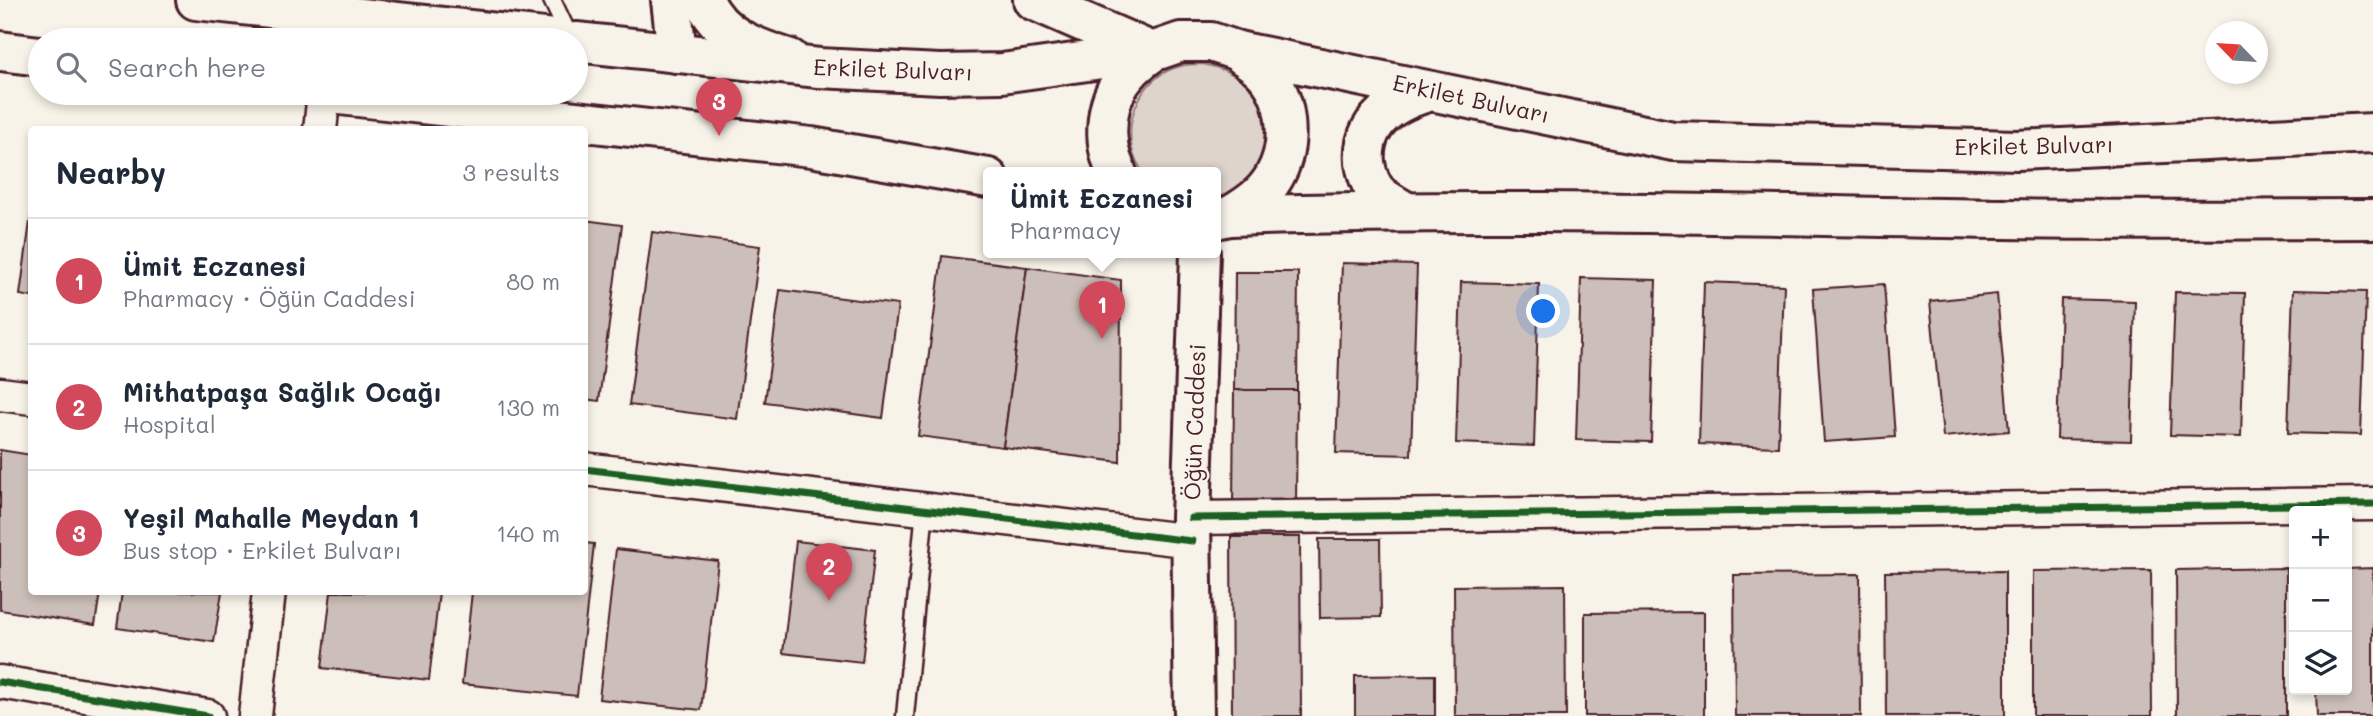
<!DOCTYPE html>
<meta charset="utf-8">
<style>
:root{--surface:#fff;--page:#f2f2f3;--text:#1f2937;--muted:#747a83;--line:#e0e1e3;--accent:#d1495b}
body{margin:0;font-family:Mali,sans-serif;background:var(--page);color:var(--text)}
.controls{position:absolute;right:21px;bottom:21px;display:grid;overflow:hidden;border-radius:7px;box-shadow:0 4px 10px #0003}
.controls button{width:63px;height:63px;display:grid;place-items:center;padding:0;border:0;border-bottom:2px solid var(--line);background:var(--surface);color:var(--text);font:35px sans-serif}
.compass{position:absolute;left:2205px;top:21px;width:63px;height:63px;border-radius:50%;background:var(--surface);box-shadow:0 4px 10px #0003;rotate:295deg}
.you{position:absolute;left:1544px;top:312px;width:24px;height:24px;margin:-18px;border:5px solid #fff;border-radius:50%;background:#1a73e8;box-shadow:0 0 0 10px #1a73e833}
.badge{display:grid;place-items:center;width:46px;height:46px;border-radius:50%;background:var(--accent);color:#fff;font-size:23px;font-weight:700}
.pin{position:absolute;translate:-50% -58px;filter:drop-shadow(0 2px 4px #0008)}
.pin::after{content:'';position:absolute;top:37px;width:24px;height:21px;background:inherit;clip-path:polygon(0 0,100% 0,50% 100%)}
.popup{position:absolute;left:983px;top:167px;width:238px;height:91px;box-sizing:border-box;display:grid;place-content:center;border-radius:7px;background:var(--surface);filter:drop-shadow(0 2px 5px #0005);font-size:23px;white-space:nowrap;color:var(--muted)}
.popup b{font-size:26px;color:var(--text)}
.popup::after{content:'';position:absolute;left:50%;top:100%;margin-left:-14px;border:14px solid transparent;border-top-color:var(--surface)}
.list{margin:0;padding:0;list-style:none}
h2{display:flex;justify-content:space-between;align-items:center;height:91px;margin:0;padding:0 28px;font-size:30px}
h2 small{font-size:23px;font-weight:400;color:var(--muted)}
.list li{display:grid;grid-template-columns:46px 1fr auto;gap:21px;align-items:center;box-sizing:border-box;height:126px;padding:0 28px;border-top:2px solid var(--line)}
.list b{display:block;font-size:26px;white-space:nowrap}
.list p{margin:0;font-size:23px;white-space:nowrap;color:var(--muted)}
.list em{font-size:23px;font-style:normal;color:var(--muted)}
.icon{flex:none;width:38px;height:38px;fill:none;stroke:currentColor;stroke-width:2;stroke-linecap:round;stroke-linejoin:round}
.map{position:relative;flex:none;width:2373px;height:716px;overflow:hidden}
.search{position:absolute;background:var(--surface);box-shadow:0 4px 10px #0003;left:28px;top:28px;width:560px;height:77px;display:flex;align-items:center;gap:18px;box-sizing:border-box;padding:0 24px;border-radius:38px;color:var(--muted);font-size:26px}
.panel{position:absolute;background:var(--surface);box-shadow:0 4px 10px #0003;left:28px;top:126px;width:560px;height:469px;border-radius:7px}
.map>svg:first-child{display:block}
.green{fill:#ded4cc;stroke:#947a7c;stroke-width:2}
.building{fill:#ccbfb9;stroke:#4a1f2b;stroke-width:2}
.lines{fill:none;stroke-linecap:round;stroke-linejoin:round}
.service-casing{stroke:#4a1f2b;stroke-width:21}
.minor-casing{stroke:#4a1f2b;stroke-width:37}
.tertiary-casing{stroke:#4a1f2b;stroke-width:44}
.primary-casing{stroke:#4a1f2b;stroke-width:44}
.service{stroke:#f7f3e8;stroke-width:16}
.minor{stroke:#f7f3e8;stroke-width:32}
.tertiary{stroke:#f7f3e8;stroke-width:38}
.primary{stroke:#f7f3e8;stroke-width:38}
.cycleway-casing{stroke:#f7f3e8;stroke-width:11}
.cycleway{stroke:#1b5e20;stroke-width:7}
.labels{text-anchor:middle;stroke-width:5;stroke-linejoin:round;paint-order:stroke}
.street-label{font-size:23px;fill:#4a1f2b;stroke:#f7f3e8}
</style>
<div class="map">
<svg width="2373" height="716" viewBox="0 0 2373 716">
<rect width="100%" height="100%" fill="#f7f3e8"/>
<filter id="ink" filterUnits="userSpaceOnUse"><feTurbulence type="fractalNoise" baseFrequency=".0143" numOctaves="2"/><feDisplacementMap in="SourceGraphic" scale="14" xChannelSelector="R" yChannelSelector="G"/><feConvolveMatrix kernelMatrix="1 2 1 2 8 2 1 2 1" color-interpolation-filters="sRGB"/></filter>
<g filter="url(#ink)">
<path class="green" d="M1203,64C1218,67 1230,71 1243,81C1283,113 1267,187 1216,198V173H1143C1140,167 1135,160 1133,153C1123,117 1143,75 1181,66C1188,64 1196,64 1203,64Z"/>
<g class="building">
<polygon points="32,207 32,297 20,295"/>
<polygon points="584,220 622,225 599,401 584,399"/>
<polygon points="652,232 760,246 737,419 629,405"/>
<polygon points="942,256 1027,267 1003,447 918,436"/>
<polygon points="1342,263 1417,265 1411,455 1336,453"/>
<polygon points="1027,267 1121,280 1120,462 1003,447"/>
<polygon points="1235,272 1298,272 1297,390 1234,390"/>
<polygon points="1581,278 1656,280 1651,442 1576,440"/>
<polygon points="1461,282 1539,284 1534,446 1456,443"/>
<polygon points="1704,282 1784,285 1778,447 1699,444"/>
<polygon points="1884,284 1895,437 1824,442 1813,289"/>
<polygon points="780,290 898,305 883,418 765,402"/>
<polygon points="2293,290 2366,292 2361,435 2288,433"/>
<polygon points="2175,292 2245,293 2241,437 2170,435"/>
<polygon points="1997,294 2009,431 1943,437 1930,301"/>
<polygon points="2061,299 2135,301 2131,441 2057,439"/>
<polygon points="1234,390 1297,390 1296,507 1233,506"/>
<polygon points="0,450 32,455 32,592 100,592 95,625 0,610"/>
<polygon points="1231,537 1300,537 1301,716 1232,716"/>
<polygon points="1319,539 1380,539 1381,617 1320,618"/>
<polygon points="796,541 875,550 862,662 783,653"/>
<polygon points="584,543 594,544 577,696 462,684 472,592 584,592"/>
<polygon points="616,549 718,561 701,710 599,699"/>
<polygon points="2286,568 2286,716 2177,716 2176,570"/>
<polygon points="2373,568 2373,716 2317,716 2316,690 2347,690 2347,569"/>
<polygon points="2151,570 2152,716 2033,716 2033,571"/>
<polygon points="2005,571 2005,716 1886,716 1885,572"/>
<polygon points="1860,574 1861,716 1735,716 1734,575"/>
<polygon points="1565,585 1566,716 1455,716 1454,586"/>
<polygon points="122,592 222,592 214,642 117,628"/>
<polygon points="331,592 439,592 429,680 322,668"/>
<polygon points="1704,612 1704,716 1585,716 1585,613"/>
<polygon points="1435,675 1435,716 1355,716 1355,676"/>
</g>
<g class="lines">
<defs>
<g id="service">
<polyline points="552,0 570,38"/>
<polyline points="905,716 925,509"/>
</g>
<g id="minor">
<polyline points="320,130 324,93"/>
<polyline points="0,394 32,398"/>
<polyline points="584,469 1192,541"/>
<polyline points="1191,518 2373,504"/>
<polyline points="0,682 208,716"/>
<polyline points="255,716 269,592"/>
</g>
<g id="tertiary">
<polyline points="671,0 677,53"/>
<path d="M704,0C720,37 755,48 790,59"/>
<polyline points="1033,0 1152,52"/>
<polyline points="1194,716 1191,518 1200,253"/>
</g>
<g id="primary">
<polyline points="196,0 563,40"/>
<polyline points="576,42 819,68 940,74 1002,73 1152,52 1181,42 1211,42 1238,51 1673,141 2017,150 2373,133"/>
<polyline points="0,51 40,56"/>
<polyline points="322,93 811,147 988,178"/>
<path d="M1117,173C1101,140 1104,97 1131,70C1137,63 1145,58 1152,52"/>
<path d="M1404,211C1397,206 1388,202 1381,196C1371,188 1367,175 1365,163C1361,120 1395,101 1431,91"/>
<path d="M1230,216C1247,206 1264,195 1274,177C1293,144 1289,94 1260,68C1253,62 1245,57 1238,51"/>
<path d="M1216,219L1230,216C1489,207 1747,215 2005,219C2128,221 2251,219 2373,219"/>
</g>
</defs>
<use href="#service" class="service-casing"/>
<use href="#minor" class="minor-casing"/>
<use href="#tertiary" class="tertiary-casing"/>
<use href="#primary" class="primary-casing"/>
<use href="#service" class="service"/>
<use href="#minor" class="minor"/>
<use href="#tertiary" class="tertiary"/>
<use href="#primary" class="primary"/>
<defs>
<g id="cycleway">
<polyline points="584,469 1192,541"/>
<polyline points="1191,518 2373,504"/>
<polyline points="0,682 208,716"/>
</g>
</defs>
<use href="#cycleway" class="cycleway-casing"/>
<use href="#cycleway" class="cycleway"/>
</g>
</g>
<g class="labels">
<g class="street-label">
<text transform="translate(893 70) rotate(2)" y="8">Erkilet Bulvarı</text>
<text transform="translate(1471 99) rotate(12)" y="8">Erkilet Bulvarı</text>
<text transform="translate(2034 146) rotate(-1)" y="8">Erkilet Bulvarı</text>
<text transform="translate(1195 422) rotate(-88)" y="8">Öğün Caddesi</text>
</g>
</g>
</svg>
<div class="controls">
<button>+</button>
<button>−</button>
<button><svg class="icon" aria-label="layers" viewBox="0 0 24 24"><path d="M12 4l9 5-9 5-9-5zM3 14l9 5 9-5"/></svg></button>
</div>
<svg class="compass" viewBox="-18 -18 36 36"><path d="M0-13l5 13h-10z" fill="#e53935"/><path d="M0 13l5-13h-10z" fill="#747a83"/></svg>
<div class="you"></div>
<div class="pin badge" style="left:1102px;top:339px">1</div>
<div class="popup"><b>Ümit Eczanesi</b>Pharmacy</div>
<div class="pin badge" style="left:829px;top:601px">2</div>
<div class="pin badge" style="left:719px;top:136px">3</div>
<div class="search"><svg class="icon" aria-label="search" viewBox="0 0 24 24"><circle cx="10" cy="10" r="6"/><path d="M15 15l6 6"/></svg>Search here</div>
<section class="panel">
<h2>Nearby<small>3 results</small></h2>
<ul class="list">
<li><span class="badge">1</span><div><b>Ümit Eczanesi</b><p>Pharmacy · Öğün Caddesi</p></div><em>80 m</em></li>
<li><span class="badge">2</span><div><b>Mithatpaşa Sağlık Ocağı</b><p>Hospital</p></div><em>130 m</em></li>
<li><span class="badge">3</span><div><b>Yeşil Mahalle Meydan 1</b><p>Bus stop · Erkilet Bulvarı</p></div><em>140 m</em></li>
</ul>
</section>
</div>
